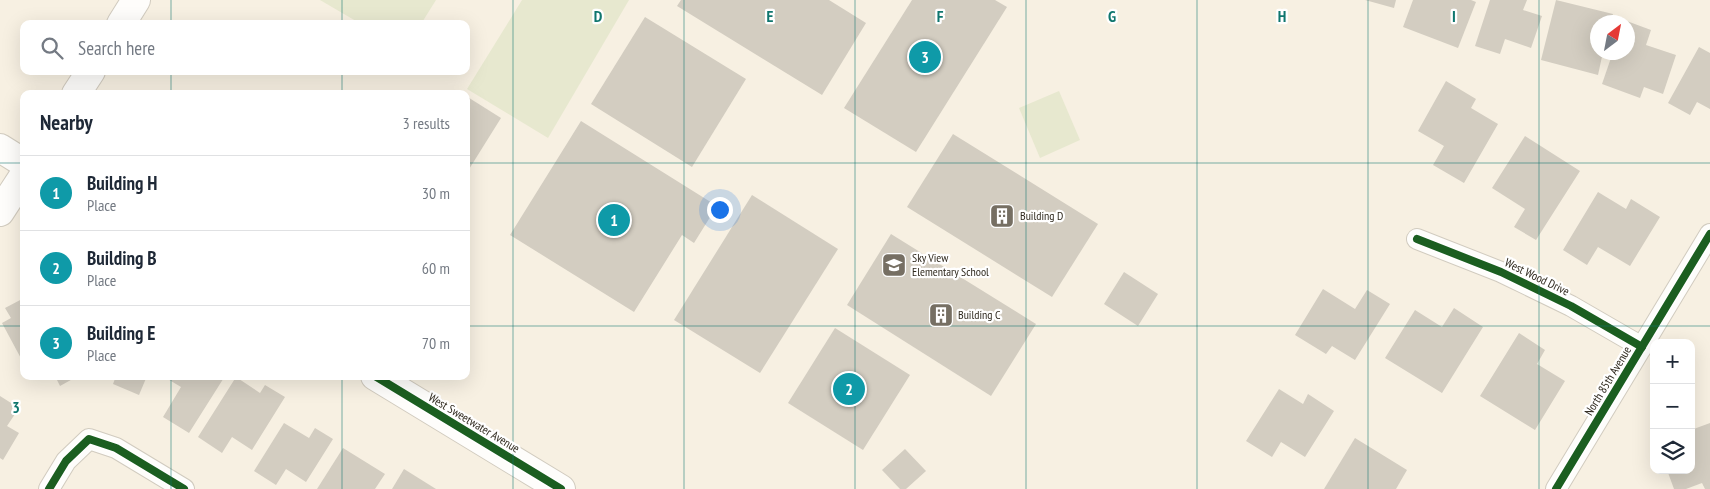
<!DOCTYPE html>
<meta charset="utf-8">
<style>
:root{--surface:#fff;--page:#f6f6f7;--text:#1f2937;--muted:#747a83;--line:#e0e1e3;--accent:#111827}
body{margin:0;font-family:"PT Sans Narrow",sans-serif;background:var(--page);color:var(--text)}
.controls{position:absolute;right:15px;bottom:15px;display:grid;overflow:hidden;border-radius:10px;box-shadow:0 5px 20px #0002}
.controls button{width:45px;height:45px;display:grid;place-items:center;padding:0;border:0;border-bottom:1px solid var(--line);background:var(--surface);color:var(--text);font:25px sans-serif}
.compass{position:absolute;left:1590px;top:15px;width:45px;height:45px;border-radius:50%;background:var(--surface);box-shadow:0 5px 20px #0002;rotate:32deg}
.you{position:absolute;left:719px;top:209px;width:18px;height:18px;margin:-12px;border:4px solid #fff;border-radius:50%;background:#1a73e8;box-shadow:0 0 0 8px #1a73e833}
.badge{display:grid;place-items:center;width:32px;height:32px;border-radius:50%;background:var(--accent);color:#fff;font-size:16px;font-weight:700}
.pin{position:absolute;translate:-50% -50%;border:2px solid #fff;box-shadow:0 1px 5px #0006}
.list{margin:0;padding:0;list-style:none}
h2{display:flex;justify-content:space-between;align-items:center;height:65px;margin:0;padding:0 20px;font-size:21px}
h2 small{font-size:16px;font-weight:400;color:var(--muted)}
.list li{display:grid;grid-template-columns:32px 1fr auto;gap:15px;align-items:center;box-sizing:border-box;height:75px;padding:0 20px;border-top:1px solid var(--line)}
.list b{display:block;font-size:19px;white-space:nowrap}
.list p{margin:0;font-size:16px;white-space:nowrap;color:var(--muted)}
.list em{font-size:16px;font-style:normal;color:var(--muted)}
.icon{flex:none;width:28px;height:28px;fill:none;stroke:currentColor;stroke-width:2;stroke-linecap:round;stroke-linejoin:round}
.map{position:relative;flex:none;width:1710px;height:489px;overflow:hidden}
.search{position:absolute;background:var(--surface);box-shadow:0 5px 20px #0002;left:20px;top:20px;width:450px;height:55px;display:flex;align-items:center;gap:12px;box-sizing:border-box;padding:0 18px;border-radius:10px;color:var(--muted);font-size:19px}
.panel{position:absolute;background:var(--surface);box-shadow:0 5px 20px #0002;left:20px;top:90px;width:450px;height:290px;border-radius:10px}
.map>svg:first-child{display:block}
.green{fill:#e7e8cf}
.building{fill:#d3cdc1}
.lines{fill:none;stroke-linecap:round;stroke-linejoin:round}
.street-casing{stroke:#d1cbbf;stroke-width:22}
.secondary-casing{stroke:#d1cbbf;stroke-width:30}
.street{stroke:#fefdfb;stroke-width:20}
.secondary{stroke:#fefdfb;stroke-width:28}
.cycleway-casing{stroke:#fff;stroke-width:11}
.cycleway{stroke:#1b5e20;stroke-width:8}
.grid{fill:none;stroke:#0f766e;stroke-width:1;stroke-opacity:0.55}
.labels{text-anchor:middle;stroke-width:4.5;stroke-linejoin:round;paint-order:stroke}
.poi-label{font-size:12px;fill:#302a1f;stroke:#fff;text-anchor:start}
.street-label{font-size:12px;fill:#302a1f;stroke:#fff}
.grid-label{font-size:16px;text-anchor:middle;font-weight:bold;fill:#0f766e;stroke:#fff;stroke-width:4.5;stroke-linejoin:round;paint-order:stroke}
</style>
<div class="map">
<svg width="1710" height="489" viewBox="0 0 1710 489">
<rect width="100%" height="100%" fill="#f7f0e2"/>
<g class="green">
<polygon points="320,0 436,0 421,24 361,24"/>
<polygon points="522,0 629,0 548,138 467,89"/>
<polygon points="1059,91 1080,140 1040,158 1019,108"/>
</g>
<g class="building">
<polygon points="681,0 829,0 866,23 822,95 677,6"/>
<polygon points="912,0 995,0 1007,7 916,152 844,108"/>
<polygon points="1365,0 1396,0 1394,8"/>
<polygon points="1413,0 1471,0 1476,2 1458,48 1403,27"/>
<polygon points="1490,0 1527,0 1523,10 1542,16 1531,48 1505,39 1500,54 1475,46"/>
<polygon points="1556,0 1613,14 1611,22 1598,22 1598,52 1603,52 1598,75 1541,60"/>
<polygon points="645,17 746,79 692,167 591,104"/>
<polygon points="1624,20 1651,30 1646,45 1676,55 1663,94 1644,87 1640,98 1602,84 1613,52 1628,52 1628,22 1624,22"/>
<polygon points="1699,47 1710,53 1710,109 1697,102 1690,115 1668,103"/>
<polygon points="1446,81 1476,99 1471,108 1498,124 1464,183 1433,165 1444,146 1418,131"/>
<polygon points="466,96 501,118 466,174"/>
<polygon points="581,121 717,206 694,243 682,235 634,312 510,235"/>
<polygon points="953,134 1098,224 1052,297 907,207"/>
<polygon points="1525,136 1580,171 1536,240 1514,227 1525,209 1492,188"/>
<polygon points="1598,192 1626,209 1631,199 1660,217 1630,266 1598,247 1587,265 1563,250"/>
<polygon points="752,195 838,249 760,373 674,320"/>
<polygon points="891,234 1036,324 991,396 847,305"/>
<polygon points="1124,272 1158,294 1138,326 1104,304"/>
<polygon points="1323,289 1355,309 1367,290 1390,304 1355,360 1332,346 1326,354 1295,335"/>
<polygon points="24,298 24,364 2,323 11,318 5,308"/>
<polygon points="1454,308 1483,327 1442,393 1385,358 1415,310 1442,327"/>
<polygon points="835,328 910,375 863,450 788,403"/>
<polygon points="1519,333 1545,350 1537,364 1565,381 1535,430 1480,396"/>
<polygon points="55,376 78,376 60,386"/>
<polygon points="116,376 147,376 139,395 113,384"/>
<polygon points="167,376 225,376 189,433 163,417 181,387 166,378"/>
<polygon points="236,377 260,393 265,385 285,397 252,450 232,437 222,453 198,437"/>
<polygon points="1279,389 1303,404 1308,394 1334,411 1305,457 1281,442 1272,457 1246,441"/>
<polygon points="0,396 19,408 7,426 19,433 3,460 0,458"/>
<polygon points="284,423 309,438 315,428 333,439 306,482 286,469 276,485 254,471"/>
<polygon points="1710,423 1710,489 1705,489 1702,483 1686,489 1674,489 1667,470 1691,470 1691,430"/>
<polygon points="1355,438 1407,470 1396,489 1324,489"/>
<polygon points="343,448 385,474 375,489 317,489"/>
<polygon points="905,449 926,471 906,489 900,489 882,470"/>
<polygon points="404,469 436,489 392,489"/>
</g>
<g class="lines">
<defs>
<g id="street">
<polyline points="1417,239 1501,272 1571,306 1642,347"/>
<polyline points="49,489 66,461 89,439 116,448 184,489"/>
<polyline points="1556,489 1710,234"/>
</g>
<g id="secondary">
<polyline points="121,24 136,0"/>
<polyline points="76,94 91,71"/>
<polyline points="0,148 24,163"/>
<polyline points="0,212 24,175"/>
<polyline points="375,376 561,489"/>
</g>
</defs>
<use href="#street" class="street-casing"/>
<use href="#secondary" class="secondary-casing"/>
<use href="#street" class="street"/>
<use href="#secondary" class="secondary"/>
<defs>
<g id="cycleway">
<polyline points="1417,239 1501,272 1571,306 1642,347"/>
<polyline points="375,376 561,489"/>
<polyline points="49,489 66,461 89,439 116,448 184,489"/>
<polyline points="1556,489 1710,234"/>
</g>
</defs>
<use href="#cycleway" class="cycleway-casing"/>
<use href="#cycleway" class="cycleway"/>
</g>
<path class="grid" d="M171,0V24M342,0V24M513,0V489M684,0V489M855,0V489M1026,0V489M1197,0V489M1368,0V489M1539,0V489M171,71V94M342,71V94M0,163H24M466,163H1710M0,326H24M466,326H1710M171,376V489M342,376V489"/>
<defs>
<symbol id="building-square" viewBox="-11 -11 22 22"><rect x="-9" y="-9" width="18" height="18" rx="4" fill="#766f63" stroke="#fff"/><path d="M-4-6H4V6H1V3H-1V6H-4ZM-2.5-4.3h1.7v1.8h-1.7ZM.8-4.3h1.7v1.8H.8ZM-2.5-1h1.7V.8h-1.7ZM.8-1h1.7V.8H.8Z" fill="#fff"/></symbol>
<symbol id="school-square" viewBox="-11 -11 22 22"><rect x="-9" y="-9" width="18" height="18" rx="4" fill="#766f63" stroke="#fff"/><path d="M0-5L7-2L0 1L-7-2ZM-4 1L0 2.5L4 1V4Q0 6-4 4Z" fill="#fff"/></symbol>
</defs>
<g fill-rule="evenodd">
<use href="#building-square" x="988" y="202" width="28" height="28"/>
<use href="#school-square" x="880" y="251" width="28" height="28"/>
<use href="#building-square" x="927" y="301" width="28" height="28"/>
</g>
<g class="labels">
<g class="poi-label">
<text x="1020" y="220">Building D</text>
<text x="912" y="262">Sky View<tspan x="912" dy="14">Elementary School</tspan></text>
<text x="958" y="319">Building C</text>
</g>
<g class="street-label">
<text transform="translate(1537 277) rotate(26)" y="4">West Wood Drive</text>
<text transform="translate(1608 381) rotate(-59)" y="4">North 85th Avenue</text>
<text transform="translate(474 423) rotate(31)" y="4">West Sweetwater Avenue</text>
</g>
</g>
<g class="grid-label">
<text x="598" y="22">D</text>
<text x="770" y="22">E</text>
<text x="940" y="22">F</text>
<text x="1112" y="22">G</text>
<text x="1282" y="22">H</text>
<text x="1454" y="22">I</text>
<text x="16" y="413">3</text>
</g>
</svg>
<div class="controls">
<button>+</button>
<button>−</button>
<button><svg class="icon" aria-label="layers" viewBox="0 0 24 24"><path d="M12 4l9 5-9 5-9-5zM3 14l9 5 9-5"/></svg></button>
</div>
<svg class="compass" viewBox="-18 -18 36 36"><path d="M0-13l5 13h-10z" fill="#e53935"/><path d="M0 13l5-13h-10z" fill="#747a83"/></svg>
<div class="you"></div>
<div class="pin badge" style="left:614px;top:220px;background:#0f9aa8">1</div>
<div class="pin badge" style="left:849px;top:389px;background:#0f9aa8">2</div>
<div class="pin badge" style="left:925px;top:57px;background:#0f9aa8">3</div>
<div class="search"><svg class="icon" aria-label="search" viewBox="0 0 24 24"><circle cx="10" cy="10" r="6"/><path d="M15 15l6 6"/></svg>Search here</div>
<section class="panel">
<h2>Nearby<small>3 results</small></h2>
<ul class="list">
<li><span class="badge" style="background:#0f9aa8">1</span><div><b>Building H</b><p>Place</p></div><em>30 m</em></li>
<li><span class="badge" style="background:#0f9aa8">2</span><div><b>Building B</b><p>Place</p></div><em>60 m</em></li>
<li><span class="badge" style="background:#0f9aa8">3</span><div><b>Building E</b><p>Place</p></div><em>70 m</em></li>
</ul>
</section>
</div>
